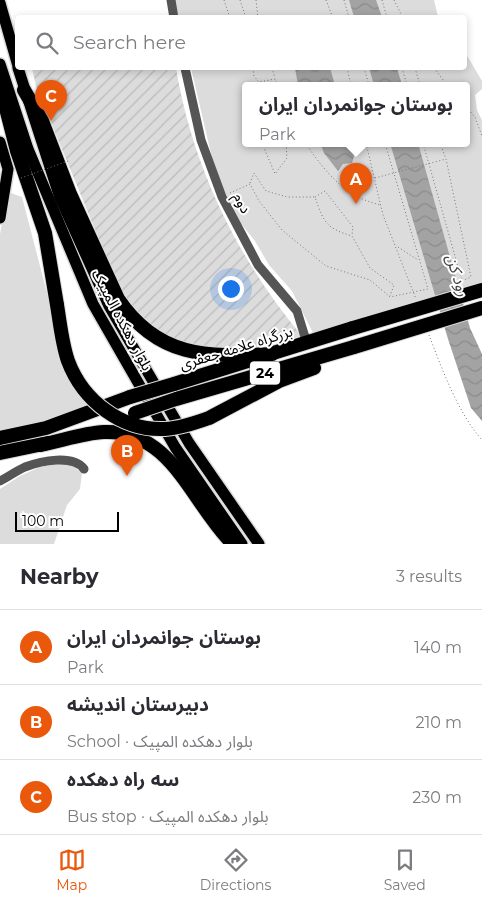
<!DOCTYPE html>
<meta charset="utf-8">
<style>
:root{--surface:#fff;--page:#f2f2f3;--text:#2b2b33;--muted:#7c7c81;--line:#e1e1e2;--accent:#ea580c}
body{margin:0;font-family:Montserrat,"Noto Sans Arabic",sans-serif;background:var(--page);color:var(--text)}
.scale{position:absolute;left:15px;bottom:12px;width:104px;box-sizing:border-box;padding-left:5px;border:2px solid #000;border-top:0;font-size:14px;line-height:18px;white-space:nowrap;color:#000;-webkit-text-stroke:4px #fff;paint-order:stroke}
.you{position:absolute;left:230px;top:288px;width:18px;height:18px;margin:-12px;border:4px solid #fff;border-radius:50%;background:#1a73e8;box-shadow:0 0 0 8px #1a73e833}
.badge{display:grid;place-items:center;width:32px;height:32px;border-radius:50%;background:var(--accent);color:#fff;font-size:16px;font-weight:700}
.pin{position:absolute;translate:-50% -41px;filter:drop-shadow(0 1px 2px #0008)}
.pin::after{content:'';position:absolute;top:26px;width:18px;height:15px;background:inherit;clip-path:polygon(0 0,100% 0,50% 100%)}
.popup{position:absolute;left:242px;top:82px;width:228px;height:65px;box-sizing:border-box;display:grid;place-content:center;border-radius:5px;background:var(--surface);filter:drop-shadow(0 1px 4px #0005);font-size:16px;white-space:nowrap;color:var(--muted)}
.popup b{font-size:19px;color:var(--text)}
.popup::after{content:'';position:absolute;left:50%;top:100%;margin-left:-10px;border:10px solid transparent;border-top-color:var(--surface)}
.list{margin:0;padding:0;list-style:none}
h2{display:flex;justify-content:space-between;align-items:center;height:65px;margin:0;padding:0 20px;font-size:21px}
h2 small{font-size:16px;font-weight:400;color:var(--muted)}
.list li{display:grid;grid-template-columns:32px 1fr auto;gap:15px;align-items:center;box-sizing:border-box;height:75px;padding:0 20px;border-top:1px solid var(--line)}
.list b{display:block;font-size:19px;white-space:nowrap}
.list p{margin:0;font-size:16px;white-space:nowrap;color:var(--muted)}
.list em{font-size:16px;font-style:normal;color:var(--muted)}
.icon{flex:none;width:28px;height:28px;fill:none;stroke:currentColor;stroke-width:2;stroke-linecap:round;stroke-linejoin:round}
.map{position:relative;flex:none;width:482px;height:544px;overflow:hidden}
.search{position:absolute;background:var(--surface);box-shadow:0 2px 8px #0003;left:15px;right:15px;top:15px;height:55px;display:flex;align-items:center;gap:12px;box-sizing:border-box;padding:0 18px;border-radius:5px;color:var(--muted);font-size:19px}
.sheet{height:290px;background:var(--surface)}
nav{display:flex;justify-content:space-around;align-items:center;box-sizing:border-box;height:70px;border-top:1px solid var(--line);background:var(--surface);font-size:14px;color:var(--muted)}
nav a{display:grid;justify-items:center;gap:2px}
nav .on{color:var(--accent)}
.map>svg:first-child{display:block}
.green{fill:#dcdcdc;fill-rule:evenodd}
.garden{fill:url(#garden-furrows)}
.water{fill:url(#water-waves)}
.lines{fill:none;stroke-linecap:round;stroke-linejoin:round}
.major-casing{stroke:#dbdbdb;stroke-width:14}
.highway-casing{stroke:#dbdbdb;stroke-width:16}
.path{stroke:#777;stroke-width:1;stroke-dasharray:1 2.5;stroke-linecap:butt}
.minor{stroke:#555;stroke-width:9}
.major{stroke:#000;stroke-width:11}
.highway{stroke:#000;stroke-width:14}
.highway-bridge-casing{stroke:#dbdbdb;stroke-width:16;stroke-linecap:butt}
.path-bridge{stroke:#777;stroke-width:1;stroke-dasharray:1 2.5;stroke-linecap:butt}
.highway-bridge{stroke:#000;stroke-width:14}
.labels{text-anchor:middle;stroke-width:4;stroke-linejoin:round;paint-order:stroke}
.shield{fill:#fff;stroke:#4c4c4c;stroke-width:1}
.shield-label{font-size:14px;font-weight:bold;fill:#000}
.street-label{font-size:15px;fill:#000;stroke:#fff}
.water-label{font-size:16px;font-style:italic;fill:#444;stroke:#fff}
</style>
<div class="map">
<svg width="482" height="544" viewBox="0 0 482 544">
<defs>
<pattern id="garden-furrows" width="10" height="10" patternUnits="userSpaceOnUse" patternTransform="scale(1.25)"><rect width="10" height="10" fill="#dcdcdc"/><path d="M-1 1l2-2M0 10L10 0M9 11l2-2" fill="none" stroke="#bbb"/></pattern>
<pattern id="water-waves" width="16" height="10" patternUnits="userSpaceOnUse" patternTransform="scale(1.25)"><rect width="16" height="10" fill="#a3a3a3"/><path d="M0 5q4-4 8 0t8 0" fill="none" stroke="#8b8b8b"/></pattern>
</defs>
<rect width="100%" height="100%" fill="#fff"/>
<g class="green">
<polygon points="174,0 434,0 438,17 179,17"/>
<path d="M465,52L482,81V89L475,95L477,110L482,120V285L413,302L313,333L292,291L269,265L255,241L235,216L224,192L212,158L191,68H464ZM246,85H466V143H246Z"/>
<polygon points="8,192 22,197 65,362 92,406 38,423 0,431 0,234"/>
<polygon points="68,462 82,473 80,489 67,505 54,544 0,544 0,489 20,476 40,467"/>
</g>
<path class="garden" d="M32,68H176C192,166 238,260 302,336L255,348L230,350L182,345L141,320L117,283L36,86Z"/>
<g class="water">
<polygon points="349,0 376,0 382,17 354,17"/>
<polygon points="295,68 330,68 335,85 298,85"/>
<polygon points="369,68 397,68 402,85 374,85"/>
<polygon points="320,143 351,143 354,156 352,163 343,164 338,171 324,153"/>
<polygon points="390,143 418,143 470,328 482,354 482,421 471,408 448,339"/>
</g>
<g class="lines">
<defs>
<g id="major">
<polyline points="0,3 18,66"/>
<polyline points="0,64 28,149 93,304 175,447 242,544"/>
<polyline points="18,68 60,198 109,306 189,443 259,544"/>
<polyline points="0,142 8,169 0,218"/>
</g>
<g id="highway">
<polyline points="0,85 17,151 45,233 57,305"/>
<path d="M24,90L42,121L70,194L118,299C158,358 206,357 272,354"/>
<polyline points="174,384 353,328"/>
<polyline points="176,399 354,347"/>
<polyline points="209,418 279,381 314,368"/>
<polyline points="0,438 46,428 130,397"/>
<path d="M40,445C61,441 83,433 104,432C172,429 192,504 233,544"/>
<polyline points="0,453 48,443"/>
</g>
</defs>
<use href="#major" class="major-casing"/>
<use href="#highway" class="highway-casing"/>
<g class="path">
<polyline points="224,0 230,18"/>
<polyline points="240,0 246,18"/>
<polyline points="256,0 258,18"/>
<polyline points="326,0 333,18"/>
<polyline points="344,0 349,18"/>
<polyline points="382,0 387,18"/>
<polyline points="394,0 403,18"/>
<polyline points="253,68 254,76 259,82 275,79 278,85"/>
<polyline points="272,68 275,78"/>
<polyline points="347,68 351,85"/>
<polyline points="364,68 369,85"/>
<polyline points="402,68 407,85"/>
<polyline points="415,68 420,85"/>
<polyline points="434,68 447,85"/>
<polyline points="466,107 475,117 482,136"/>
<polyline points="262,143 275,174 287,158 286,144 289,143"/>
<path d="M305,143C326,172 344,197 381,205"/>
<polyline points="366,143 383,215 416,299"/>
<polyline points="423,143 462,281 471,277 446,159 440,143"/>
<path d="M250,183L254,173L266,191L287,197H315C324,223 326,228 352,236L370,268L394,285L390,296"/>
<polyline points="230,193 250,184 259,201 282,230 326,266 370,280 390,297 428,289 385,143"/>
<polyline points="315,197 325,191 353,227 352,235"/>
<polyline points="398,247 418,260"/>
<path d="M429,335C442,369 458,413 482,440"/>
</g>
<g class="minor">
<polyline points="171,0 174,18"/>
<polyline points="185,68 201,140 222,197 258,265 297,311 305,337"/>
<path d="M0,481C8,477 16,471 25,467C41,461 73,454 84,469"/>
</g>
<use href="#major" class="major"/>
<use href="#highway" class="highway"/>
<defs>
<g id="highway-bridge">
<path d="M57,305C60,323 62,344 68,361C83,401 122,431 165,429C180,428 195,423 209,418"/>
<polyline points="353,328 482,290"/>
<polyline points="354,347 482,308"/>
<polyline points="130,397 174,384"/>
<polyline points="135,413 176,399"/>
</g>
</defs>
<use href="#highway-bridge" class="highway-bridge-casing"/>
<g class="path-bridge">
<polyline points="21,178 68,161"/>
<polyline points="375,178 446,159"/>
</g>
<use href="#highway-bridge" class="highway-bridge"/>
</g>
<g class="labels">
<rect class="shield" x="250" y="361.5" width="30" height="23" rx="4"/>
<g class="shield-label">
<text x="265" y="378">24</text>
</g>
<g class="street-label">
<text transform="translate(242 203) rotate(62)" y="5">دوم</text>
<text transform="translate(122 320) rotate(62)" y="5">بلوار دهکده المپیک</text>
<text transform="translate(236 348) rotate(-17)" y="5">بزرگراه علامه جعفری</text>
</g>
<g class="water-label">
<text transform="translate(458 275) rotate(73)" y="6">رود کن</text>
</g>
</g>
</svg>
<div class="scale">100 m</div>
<div class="you"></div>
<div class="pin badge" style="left:356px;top:204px">A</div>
<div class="popup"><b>بوستان جوانمردان ایران</b>Park</div>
<div class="pin badge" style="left:127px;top:476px">B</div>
<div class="pin badge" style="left:51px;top:121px">C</div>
<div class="search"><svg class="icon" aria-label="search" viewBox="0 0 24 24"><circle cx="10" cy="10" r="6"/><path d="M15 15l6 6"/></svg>Search here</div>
</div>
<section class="sheet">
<h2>Nearby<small>3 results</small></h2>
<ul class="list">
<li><span class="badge">A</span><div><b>بوستان جوانمردان ایران</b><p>Park</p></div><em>140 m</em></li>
<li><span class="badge">B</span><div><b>دبیرستان اندیشه</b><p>School · بلوار دهکده المپیک</p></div><em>210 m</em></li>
<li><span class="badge">C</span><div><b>سه راه دهکده</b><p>Bus stop · بلوار دهکده المپیک</p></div><em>230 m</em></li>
</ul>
</section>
<nav>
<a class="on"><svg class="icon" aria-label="map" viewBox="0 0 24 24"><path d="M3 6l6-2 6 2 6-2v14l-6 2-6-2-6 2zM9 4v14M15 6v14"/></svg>Map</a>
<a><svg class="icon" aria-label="directions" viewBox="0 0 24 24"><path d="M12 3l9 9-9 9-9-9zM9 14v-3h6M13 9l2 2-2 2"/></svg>Directions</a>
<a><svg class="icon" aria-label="saved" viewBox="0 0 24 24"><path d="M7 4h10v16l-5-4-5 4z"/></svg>Saved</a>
</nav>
